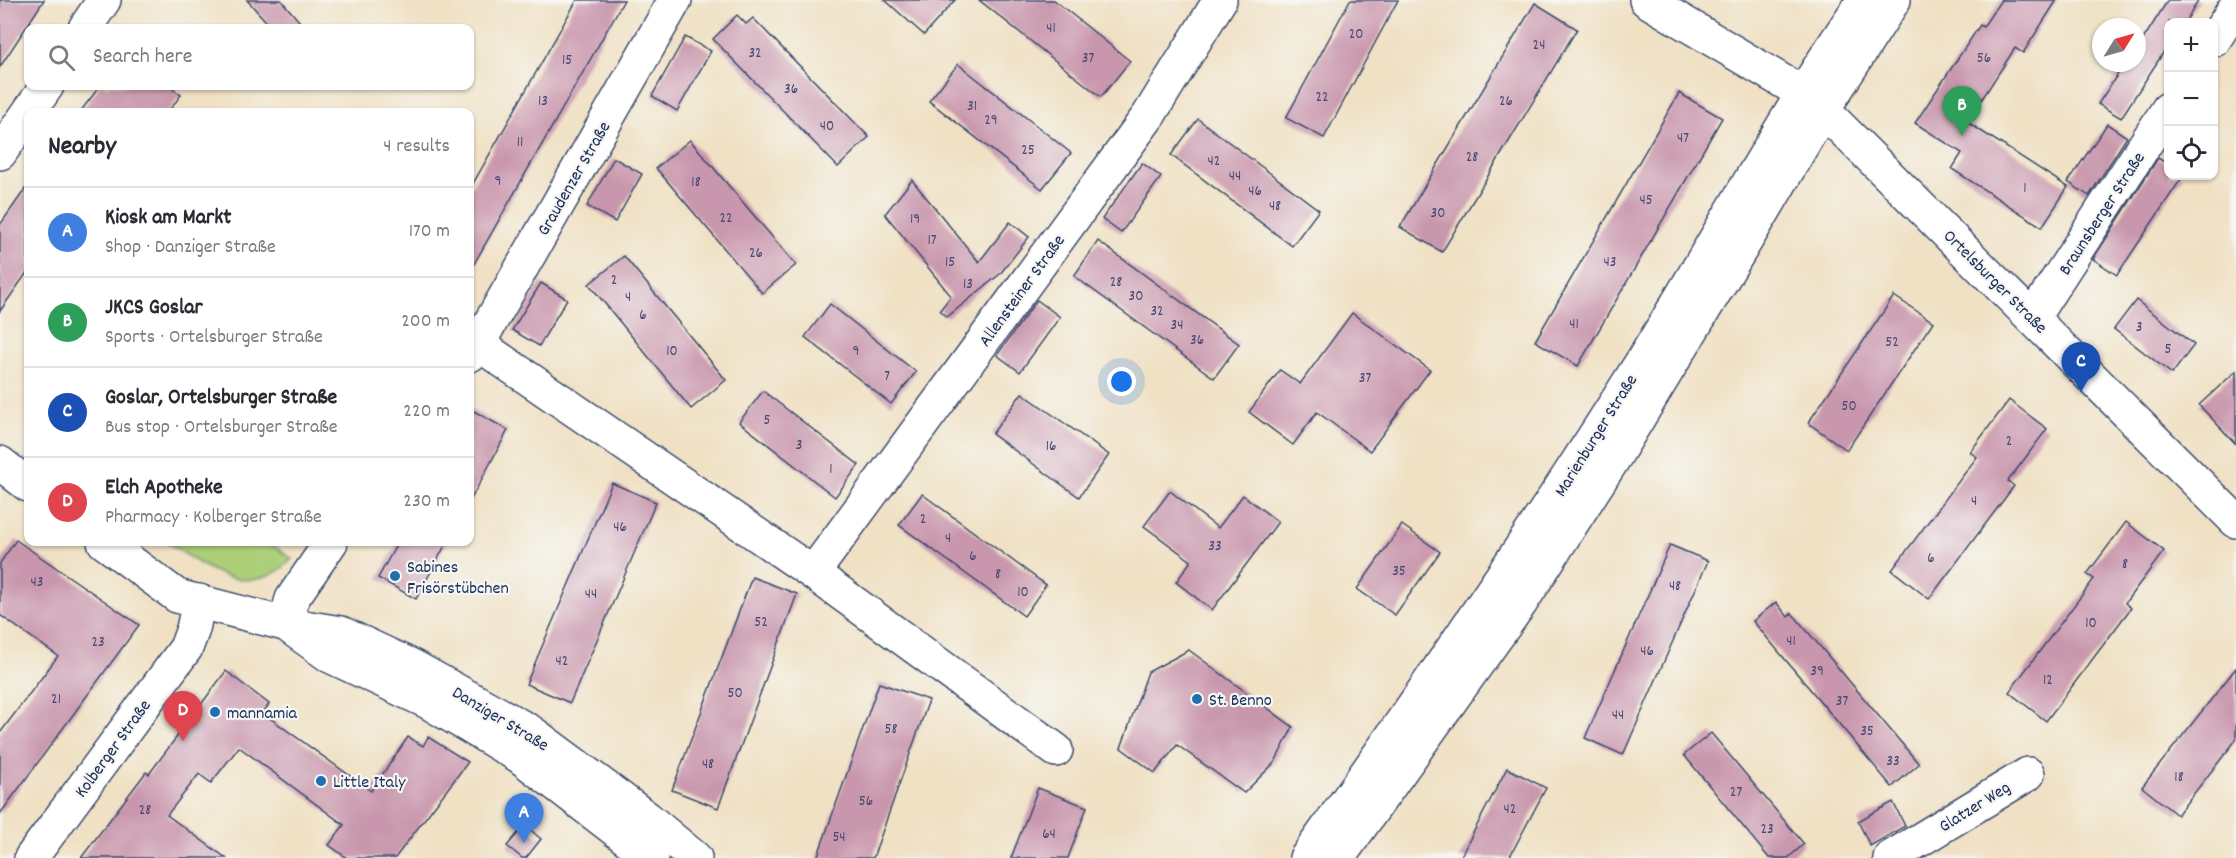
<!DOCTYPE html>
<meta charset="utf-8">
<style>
:root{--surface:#fff;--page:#f2f2f3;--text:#2b2b33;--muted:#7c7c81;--line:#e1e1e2;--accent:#1f6fb2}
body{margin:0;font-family:Dekko,sans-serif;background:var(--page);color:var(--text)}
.controls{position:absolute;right:18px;top:18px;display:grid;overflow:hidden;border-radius:12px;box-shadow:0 2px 4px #0004}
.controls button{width:54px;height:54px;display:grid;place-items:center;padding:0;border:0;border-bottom:2px solid var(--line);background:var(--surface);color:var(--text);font:30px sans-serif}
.compass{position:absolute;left:2092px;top:18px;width:54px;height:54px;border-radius:50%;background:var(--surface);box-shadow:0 2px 4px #0004;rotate:53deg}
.you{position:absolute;left:1122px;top:382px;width:21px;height:21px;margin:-15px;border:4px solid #fff;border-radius:50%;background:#1a73e8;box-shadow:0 0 0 9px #1a73e833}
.badge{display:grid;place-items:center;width:39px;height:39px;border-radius:50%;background:var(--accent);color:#fff;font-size:20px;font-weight:700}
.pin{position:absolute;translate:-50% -50px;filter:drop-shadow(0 2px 3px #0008)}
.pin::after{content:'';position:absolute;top:32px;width:21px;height:18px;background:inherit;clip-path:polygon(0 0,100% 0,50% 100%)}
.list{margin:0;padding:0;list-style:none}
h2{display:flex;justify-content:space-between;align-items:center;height:78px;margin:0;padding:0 24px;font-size:26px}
h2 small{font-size:20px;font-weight:400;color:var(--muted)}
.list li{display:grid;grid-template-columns:39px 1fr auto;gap:18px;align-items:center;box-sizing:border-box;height:90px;padding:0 24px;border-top:2px solid var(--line)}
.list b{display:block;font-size:22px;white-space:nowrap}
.list p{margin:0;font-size:20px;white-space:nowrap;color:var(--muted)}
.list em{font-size:20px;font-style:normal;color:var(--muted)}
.icon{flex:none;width:33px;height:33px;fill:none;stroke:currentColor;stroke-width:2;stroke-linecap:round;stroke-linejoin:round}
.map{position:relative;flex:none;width:2236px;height:858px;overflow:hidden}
.search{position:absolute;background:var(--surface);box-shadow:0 2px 4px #0004;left:24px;top:24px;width:450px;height:66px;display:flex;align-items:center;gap:15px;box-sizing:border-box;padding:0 21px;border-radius:12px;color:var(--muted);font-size:22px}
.panel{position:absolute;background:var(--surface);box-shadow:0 2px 4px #0004;left:24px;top:108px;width:450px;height:438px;border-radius:12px}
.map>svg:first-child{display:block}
.green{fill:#accf78;stroke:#647f6b;stroke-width:1.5}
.building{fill:#c997ad}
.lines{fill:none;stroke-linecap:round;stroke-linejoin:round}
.minor-casing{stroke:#3b4a6d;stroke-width:36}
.minor{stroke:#fff;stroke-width:33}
.poi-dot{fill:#1f6fb2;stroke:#f6f6f2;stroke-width:2}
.labels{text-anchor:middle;stroke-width:4.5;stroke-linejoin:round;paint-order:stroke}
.number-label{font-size:15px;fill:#464972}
.street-label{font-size:18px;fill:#1b2f5e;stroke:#f6f6f2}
.poi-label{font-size:18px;fill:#1b2f5e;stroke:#f6f6f2;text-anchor:start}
</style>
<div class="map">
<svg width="2236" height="858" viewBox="0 0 2236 858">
<rect width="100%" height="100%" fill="#f6f6f2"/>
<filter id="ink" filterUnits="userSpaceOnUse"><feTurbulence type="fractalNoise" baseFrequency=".0167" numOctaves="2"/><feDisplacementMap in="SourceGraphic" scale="12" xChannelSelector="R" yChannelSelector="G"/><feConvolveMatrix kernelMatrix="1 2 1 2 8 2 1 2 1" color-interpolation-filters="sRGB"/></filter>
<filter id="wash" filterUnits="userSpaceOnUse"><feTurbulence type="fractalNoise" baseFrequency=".008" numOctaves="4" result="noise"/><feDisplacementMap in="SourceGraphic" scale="24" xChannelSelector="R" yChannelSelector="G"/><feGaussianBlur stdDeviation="1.35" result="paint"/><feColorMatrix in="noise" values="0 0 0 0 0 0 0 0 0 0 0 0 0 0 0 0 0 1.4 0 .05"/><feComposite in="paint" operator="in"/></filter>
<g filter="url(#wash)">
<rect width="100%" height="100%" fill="#f0e1c4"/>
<path class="green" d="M167,542H268L292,559C251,603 205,568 167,542Z"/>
<g id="blocks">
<g class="building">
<polygon points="0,0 44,0 0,67"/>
<polygon points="247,0 281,0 305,28 272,28"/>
<polygon points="577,0 624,0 470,271 470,189"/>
<polygon points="885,0 955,0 924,35"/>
<polygon points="979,0 1054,0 1130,61 1101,97"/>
<polygon points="1350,0 1398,0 1324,138 1286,118"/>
<polygon points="2001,0 2057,0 2023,53 2015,48 1967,122 2068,187 2042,227 1952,169 1962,153 1915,123 1980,25 1983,27"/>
<polygon points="2168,0 2199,0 2185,22 2169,22 2169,44 2121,118 2098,104 2125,63 2137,63 2137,49"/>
<polygon points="1535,3 1577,29 1442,252 1400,227"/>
<polygon points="737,15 746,24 753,18 869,137 838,167 713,39"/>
<polygon points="685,37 711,51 677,111 652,96"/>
<polygon points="958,64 1071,153 1042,189 929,101"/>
<polygon points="100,86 168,86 181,95 168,112 80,112"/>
<polygon points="1679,93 1722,118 1578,366 1535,341"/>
<polygon points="1198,119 1319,210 1292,246 1171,155"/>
<polygon points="2107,124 2127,137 2089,196 2068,182"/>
<polygon points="690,140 796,265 762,293 656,168"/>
<polygon points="614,158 642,174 615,222 587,206"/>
<polygon points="2158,158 2169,165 2169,176 2183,176 2117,275 2093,259"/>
<polygon points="1142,163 1161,177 1121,233 1102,219"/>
<polygon points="912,180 979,262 1010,222 1029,237 1000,274 947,317 940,310 951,296 885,214"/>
<polygon points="28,185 28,271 0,311 0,225"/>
<polygon points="1098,241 1239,344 1214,378 1074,276"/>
<polygon points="624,256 726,380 691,409 589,284"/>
<polygon points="541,283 567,299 539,346 512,330"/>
<polygon points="1894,296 1933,322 1847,450 1808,423"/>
<polygon points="1037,300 1060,317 1020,372 997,355"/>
<polygon points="2136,300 2194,345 2172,374 2114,329"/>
<polygon points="830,304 916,372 891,404 805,337"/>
<polygon points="1352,313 1430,370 1370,451 1317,412 1293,445 1249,412 1280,370 1300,384"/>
<polygon points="2236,371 2236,444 2199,405"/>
<polygon points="763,391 859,465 835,497 739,422"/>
<polygon points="1022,393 1109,455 1079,497 992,434"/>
<polygon points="2009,400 2047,429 2008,481 2014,486 1929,599 1892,570 1977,457 1970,452"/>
<polygon points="470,409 508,430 470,501"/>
<polygon points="612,483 656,502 570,703 526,684"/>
<polygon points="1170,491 1218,528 1243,495 1278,522 1212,610 1176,582 1191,561 1144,526"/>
<polygon points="922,494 1046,585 1024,616 899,525"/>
<polygon points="2126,522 2164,551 2125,603 2131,608 2046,721 2009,692 2094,579 2087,574"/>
<polygon points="1402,525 1440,552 1395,615 1357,589"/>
<polygon points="16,540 139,625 0,814 0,733 58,656 0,615 0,563"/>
<polygon points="398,542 447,542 416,599 378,578"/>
<polygon points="1670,545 1708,561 1623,755 1585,738"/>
<polygon points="752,577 797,594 718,808 672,790"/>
<polygon points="1776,602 1788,617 1792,613 1919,764 1892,787 1753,621"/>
<polygon points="1189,650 1293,727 1275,762 1244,793 1177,745 1155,773 1121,748 1148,672"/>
<polygon points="2236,668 2236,740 2177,815 2142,787"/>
<polygon points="226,671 269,704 263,713 371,791 408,737 423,746 428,737 468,762 395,858 347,858 329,845 344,825 239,747 211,783 199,774 167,815 226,858 81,858 146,772 149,774"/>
<polygon points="879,683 929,700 873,858 817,858"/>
<polygon points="1711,733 1804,844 1788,858 1769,858 1684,755"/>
<polygon points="1507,768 1546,788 1509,858 1460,858"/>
<polygon points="1038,788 1087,807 1068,858 1011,858"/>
<polygon points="1893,802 1905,826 1870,846 1858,821"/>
<polygon points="525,825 541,839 526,858 522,858 507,846"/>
</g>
</g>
</g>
<g filter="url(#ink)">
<use href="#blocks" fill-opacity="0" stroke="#3b4a6d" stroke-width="1.5"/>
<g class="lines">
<defs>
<g id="minor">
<polyline points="1646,0 1804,94 1823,110 2236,521"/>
<polyline points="85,28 104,0"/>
<polyline points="2214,40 2236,6"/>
<polyline points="0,153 47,86"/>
<polyline points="2033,317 2168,109"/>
<polyline points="478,344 813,573 1149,115 1220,0"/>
<polyline points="470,355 478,344 675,0"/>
<polyline points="0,463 28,485"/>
<polyline points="104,542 177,596 285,624 341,633 412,666 531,732 647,818 695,858"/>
<polyline points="813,573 1056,750"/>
<polyline points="285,624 292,599 331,542"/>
<polyline points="291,628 330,656 428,702 519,756 652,858"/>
<polyline points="31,858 186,648 193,629 199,601"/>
<path d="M1306,858C1424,693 1538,527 1646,355C1719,237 1785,114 1864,0"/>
<polyline points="1338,858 1520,604 1616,455 1765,209 1823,110 1894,0"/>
<polyline points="1890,858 2028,774"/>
</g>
</defs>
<use href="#minor" class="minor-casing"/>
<use href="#minor" class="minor"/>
</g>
</g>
<g class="poi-dot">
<circle cx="395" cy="576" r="6"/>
<circle cx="1197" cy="699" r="6"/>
<circle cx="215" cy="712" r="6"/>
<circle cx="321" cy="781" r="6"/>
</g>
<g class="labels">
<g class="number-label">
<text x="1051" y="32">41</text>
<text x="1356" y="38">20</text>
<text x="1539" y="49">24</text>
<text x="755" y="57">32</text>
<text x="1088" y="62">37</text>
<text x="1984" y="62">56</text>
<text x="567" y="64">15</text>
<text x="791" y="93">36</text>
<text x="1322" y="101">22</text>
<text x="543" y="105">13</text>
<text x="1506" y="105">26</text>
<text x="972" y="110">31</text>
<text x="991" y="124">29</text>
<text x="827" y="130">40</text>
<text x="1683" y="142">47</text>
<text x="520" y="146">11</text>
<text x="1028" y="154">25</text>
<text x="1472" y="161">28</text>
<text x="1214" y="165">42</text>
<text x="1235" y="180">44</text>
<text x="498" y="185">9</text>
<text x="696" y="186">18</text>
<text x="2025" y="192">1</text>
<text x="1255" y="195">46</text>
<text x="1646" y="204">45</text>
<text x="1275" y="210">48</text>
<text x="1438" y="217">30</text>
<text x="726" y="222">22</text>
<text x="915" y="223">19</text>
<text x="932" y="244">17</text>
<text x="756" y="257">26</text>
<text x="950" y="266">15</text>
<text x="1610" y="266">43</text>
<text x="614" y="284">2</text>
<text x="1116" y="286">28</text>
<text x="968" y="288">13</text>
<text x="1136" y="300">30</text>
<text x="628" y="301">4</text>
<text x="1157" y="315">32</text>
<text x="643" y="319">6</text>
<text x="1574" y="328">41</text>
<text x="1177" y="329">34</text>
<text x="2139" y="331">3</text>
<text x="1197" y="344">36</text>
<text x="1892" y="346">52</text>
<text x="2168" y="353">5</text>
<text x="672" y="355">10</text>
<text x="856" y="355">9</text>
<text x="887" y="380">7</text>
<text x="1365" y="382">37</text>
<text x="1849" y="410">50</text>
<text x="767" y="424">5</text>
<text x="2009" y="445">2</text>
<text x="799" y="449">3</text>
<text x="1051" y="450">16</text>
<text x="831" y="473">1</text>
<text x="1974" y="505">4</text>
<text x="923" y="523">2</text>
<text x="620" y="531">46</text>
<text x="948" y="542">4</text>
<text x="1215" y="550">33</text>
<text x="973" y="560">6</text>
<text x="1931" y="562">6</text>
<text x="2125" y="568">8</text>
<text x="1399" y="575">35</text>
<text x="998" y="578">8</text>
<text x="37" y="586">43</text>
<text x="1675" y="590">48</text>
<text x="1023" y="596">10</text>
<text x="591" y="598">44</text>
<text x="761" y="626">52</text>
<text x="2091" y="627">10</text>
<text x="1791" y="645">41</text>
<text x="98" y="646">23</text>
<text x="1647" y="655">46</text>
<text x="562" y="665">42</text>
<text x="1817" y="675">39</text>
<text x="2048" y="684">12</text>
<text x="735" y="697">50</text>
<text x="56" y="703">21</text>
<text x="1842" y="705">37</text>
<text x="1618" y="719">44</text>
<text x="891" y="733">58</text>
<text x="1867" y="735">35</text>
<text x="1893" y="765">33</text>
<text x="708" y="768">48</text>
<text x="2179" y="781">18</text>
<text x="1736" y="796">27</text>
<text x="866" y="805">56</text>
<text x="1510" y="813">42</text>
<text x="145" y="814">28</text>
<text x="1767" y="833">23</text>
<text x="1049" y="838">64</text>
<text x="839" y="841">54</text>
</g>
<g class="street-label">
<text transform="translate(573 178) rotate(-60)" y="6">Graudenzer Straße</text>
<text transform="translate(2101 213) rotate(-57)" y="6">Braunsberger Straße</text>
<text transform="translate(1996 281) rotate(45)" y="6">Ortelsburger Straße</text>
<text transform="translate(1021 290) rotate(-54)" y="6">Allensteiner Straße</text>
<text transform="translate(1595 435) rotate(-58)" y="6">Marienburger Straße</text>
<text transform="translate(501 718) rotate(31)" y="6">Danziger Straße</text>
<text transform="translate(112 748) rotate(-54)" y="6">Kolberger Straße</text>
<text transform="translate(1974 806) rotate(-32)" y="6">Glatzer Weg</text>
</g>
<g class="poi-label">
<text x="407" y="572">Sabines<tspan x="407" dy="21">Frisörstübchen</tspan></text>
<text x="1209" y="705">St. Benno</text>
<text x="227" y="718">mannamia</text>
<text x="333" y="787">Little Italy</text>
</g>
</g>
</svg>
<div class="controls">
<button>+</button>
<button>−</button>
<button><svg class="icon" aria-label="locate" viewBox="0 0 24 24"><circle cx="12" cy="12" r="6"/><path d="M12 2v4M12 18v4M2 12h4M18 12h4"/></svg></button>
</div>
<svg class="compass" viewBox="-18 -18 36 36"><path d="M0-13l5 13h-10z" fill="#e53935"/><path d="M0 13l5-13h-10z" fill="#7c7c81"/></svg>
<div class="you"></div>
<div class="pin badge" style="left:524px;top:843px;background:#3f7fe0">A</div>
<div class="pin badge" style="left:1962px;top:136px;background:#2e9e5b">B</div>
<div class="pin badge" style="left:2081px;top:392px;background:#1a4fb4">C</div>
<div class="pin badge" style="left:183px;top:741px;background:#e0444e">D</div>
<div class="search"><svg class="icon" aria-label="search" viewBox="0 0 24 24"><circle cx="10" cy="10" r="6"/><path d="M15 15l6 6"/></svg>Search here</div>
<section class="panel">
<h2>Nearby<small>4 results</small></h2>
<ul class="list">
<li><span class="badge" style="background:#3f7fe0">A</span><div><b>Kiosk am Markt</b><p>Shop · Danziger Straße</p></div><em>170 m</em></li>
<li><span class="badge" style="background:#2e9e5b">B</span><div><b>JKCS Goslar</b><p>Sports · Ortelsburger Straße</p></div><em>200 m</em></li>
<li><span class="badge" style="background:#1a4fb4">C</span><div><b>Goslar, Ortelsburger Straße</b><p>Bus stop · Ortelsburger Straße</p></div><em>220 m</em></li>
<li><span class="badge" style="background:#e0444e">D</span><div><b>Elch Apotheke</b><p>Pharmacy · Kolberger Straße</p></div><em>230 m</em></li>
</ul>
</section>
</div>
